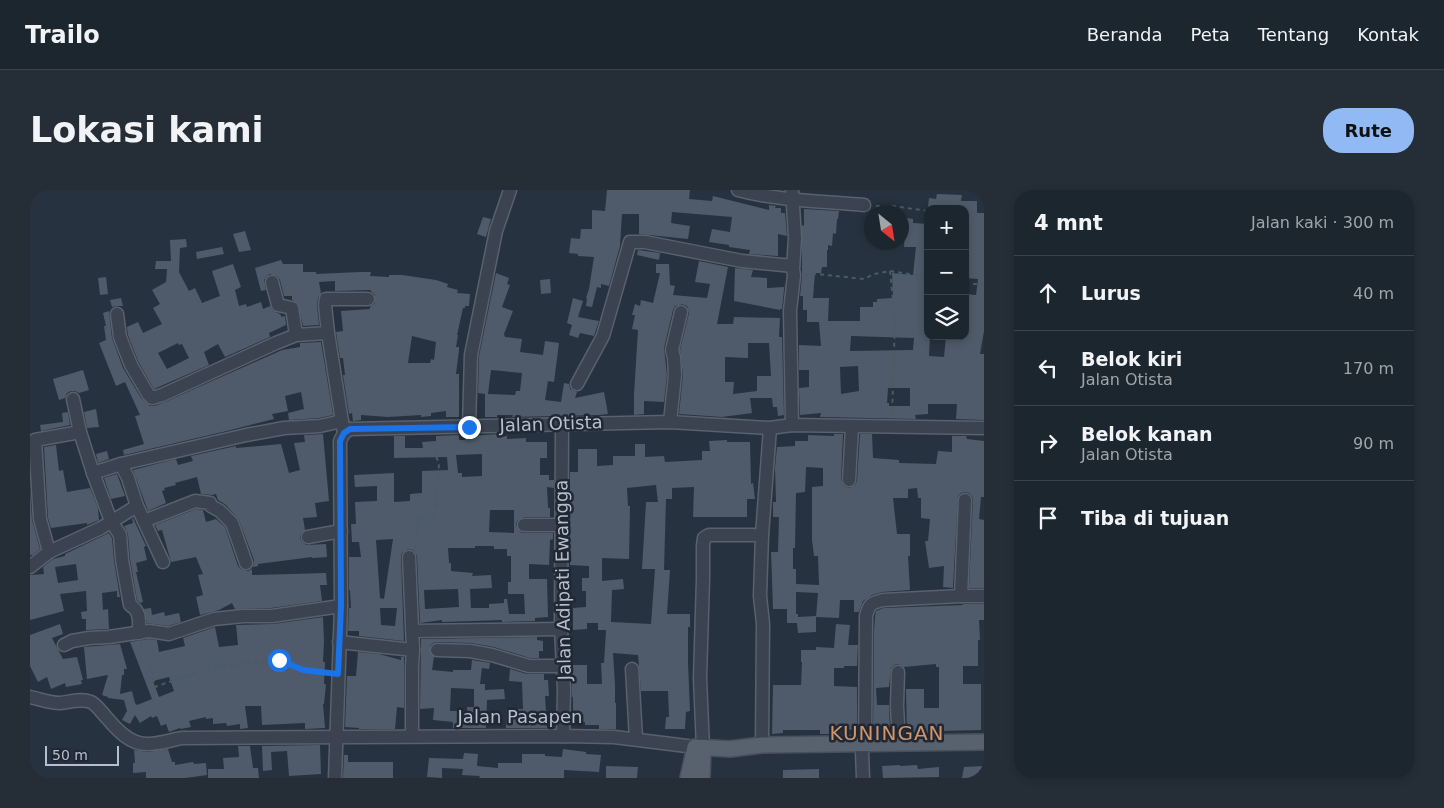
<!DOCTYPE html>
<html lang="id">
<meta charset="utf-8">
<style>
:root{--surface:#1c262f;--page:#252e37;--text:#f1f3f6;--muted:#a0a5aa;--line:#3a434b;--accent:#91baf4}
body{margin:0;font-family:"DejaVu Sans",sans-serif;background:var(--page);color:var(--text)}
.controls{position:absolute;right:15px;top:15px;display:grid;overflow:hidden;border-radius:10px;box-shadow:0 2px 8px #0003}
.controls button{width:45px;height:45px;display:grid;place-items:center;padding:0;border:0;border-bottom:1px solid var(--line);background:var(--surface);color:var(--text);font:25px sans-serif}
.compass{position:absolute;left:834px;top:15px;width:45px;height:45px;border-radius:50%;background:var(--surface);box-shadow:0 2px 8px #0003;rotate:150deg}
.scale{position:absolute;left:15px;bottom:12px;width:74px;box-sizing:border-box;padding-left:5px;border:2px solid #b7bfca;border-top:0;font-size:14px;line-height:18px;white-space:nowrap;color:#b7bfca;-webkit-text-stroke:4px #1f2834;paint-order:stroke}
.stop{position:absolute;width:15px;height:15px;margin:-11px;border:4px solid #1a73e8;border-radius:50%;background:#fff}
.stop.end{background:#1a73e8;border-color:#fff;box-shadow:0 1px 5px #0008}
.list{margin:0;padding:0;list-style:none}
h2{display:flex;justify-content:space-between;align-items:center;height:65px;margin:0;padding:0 20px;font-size:21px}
h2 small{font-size:16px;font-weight:400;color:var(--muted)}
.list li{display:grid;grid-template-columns:32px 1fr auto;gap:15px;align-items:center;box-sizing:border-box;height:75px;padding:0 20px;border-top:1px solid var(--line)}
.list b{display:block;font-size:19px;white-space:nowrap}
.list p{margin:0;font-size:16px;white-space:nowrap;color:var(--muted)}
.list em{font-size:16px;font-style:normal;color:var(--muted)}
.icon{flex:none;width:28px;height:28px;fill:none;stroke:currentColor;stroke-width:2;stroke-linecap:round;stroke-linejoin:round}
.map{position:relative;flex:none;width:954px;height:588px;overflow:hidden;border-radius:20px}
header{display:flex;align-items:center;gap:30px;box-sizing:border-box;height:70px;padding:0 25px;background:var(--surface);border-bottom:1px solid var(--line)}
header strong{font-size:24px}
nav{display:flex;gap:28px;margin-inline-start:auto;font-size:18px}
.intro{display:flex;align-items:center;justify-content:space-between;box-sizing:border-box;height:120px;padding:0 30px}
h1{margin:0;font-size:35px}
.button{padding:12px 22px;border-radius:20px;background:var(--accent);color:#111;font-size:18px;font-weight:700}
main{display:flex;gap:30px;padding:0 30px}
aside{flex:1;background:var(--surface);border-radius:20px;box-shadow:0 2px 8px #0003}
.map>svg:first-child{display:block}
.building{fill:#4f5b6a;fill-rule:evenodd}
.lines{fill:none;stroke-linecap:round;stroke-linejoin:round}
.minor-casing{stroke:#58616d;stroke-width:15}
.major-casing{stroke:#474f5b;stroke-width:18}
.path{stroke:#485d5f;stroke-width:2;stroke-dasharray:4 4;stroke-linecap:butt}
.minor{stroke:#3a434f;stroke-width:12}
.major{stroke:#58626f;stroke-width:15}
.route{stroke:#1a73e8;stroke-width:6}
.labels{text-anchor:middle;stroke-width:5;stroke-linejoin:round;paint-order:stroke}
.street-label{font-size:18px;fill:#b7bfca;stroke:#1f2834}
.quarter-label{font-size:20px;letter-spacing:1px;fill:#d2956a;stroke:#1f2834}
</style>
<header>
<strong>Trailo</strong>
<nav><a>Beranda</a><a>Peta</a><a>Tentang</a><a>Kontak</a></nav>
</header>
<div class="intro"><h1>Lokasi kami</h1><a class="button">Rute</a></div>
<main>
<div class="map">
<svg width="954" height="588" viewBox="0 0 954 588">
<rect width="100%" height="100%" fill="#26323f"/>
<g class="building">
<polygon points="577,0 660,0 659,9 682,11 683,6 739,20 739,15 746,16 745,18 751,18 751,23 755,23 757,46 748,44 748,66 719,64 720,60 699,57 699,55 679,52 682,39 700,42 702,27 642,22 641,33 660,36 658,49 609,44 609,24 592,24 590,56 579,96 571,94 571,98 567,97 562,117 556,116 557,108 556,108 559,99 564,67 548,66 548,64 539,63 541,48 550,49 551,39 562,39 562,20 575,21"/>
<path d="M907,4L932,5L931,11H947V23H954V141L950,164H954V230L926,229L927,214H898V224L885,225L886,229L790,227L791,223L770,225L769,198L779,197V180H769V155L791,156L789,132H777V120H773V106H770L772,86V35L774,36V19L809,21L808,29H807L806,44L803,43L802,56L798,55V60H797V77H792L791,83H785L783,108H799L798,131H830V117H843V112H847V109L863,108L862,83L883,85L886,57H874L876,28L883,29V33L898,34V146H900L899,166L914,167L916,146H935V104L946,105L948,89L935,88V19H910L898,17L899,8L906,9ZM821,146L884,148L883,160L820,161ZM828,176L829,201L811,204L810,177ZM858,198H880V216H859V213H857Z"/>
<polygon points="453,27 461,29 456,47 447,44"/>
<polygon points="215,41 221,60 209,62 203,44"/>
<path d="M156,49L157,57L150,58L149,82L159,101L165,98L172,113L190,106L182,81L203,74L211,97L205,100L209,116L216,114L217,117L231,112L233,119L240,116L243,121L250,124L252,127L255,126L256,135L239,143L240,147L195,167L188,154L174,162L179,175L124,199L108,171L98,145L97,137L108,132L113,143L132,134L123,118L130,114L122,100L136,92L137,79H125L126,71H141L140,50ZM148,153L149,155L152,154L159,168L137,179L128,163Z"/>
<polygon points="192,57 194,64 167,69 166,62"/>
<polygon points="608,60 630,63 629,70 607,65"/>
<path d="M251,70L253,74H273V82H286V84L330,82H341L340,86L359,87V85H372L406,90L418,94L417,97L428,100L427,103L440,104L439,116H435V118H433L427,145H428L426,157H429V160L426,184H429V227H416V221L401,223V226L391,227V225L358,227L331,225V230L323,231L322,223L319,224L313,185H315L313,168H310L306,142L313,141L311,121L340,119V117L345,113V105L340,100L305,101V91L289,92L291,103L288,108L287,116L289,135L273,136L268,113L262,110V106H254L250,90L247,86L240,84L237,86L234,90L236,100L231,101L225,78ZM382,146L406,152L404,170L401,169L400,173H378Z"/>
<path d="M669,71L698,77L687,134H703L704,127L750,128L749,147H752L754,225L748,226L747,217H743L742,208H720L722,223L692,227L649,224L653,185L650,160L659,123L657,116L652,114L645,116L643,120L634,158L637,185L634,212L614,211V224L604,225V204L608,140L602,139L605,125H602L605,114L610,116L611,110L623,113L630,83H626V74H639L640,95L645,96L643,105L677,108L680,94L665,92ZM718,153H739L741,186H727V201L703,204L704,192H695V167L718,168Z"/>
<polygon points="705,78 723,80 721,87 737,88 737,98 754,97 755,90 752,119 750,119 750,120 704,111"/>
<path d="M466,83L479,88L477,94L480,95L472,117L483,121L474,144L475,147L492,149L490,162L513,165L515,151L529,153L524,192L518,191L515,210L531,212L534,193L539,194L540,199L547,202L545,208L574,202L578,224L570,225L482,227L483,225H467V227H455V204L448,203L449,166ZM461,180L492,183L490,201H486L485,205L458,204Z"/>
<polygon points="76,87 78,104 70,105 68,88"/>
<polygon points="520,89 521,103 511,104 510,90"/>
<polygon points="91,108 93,116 86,116 82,117 80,110"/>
<polygon points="543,108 553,111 548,127 569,131 564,146 550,143 548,148 539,145 542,135 537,133"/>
<polygon points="79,121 82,148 93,178 111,208 120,216 124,216 135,212 252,160 270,157 270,153 291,152 303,225 289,228 259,230 258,223 274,219 271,202 255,206 258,221 242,224 244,229 201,240 94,265 93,260 114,254 105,226 110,225 95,192 86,196 69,153 76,150 74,136 76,136 73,123"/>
<polygon points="53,180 59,200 49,203 45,201 41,201 37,203 35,208 29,210 23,189"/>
<polygon points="66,219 69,237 57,238 54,222"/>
<polygon points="38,222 40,235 11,241 10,235 33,232 32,223"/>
<polygon points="293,244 299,311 285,313 287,327 273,328 275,340 271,344 270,348 272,352 276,355 296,354 297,367 282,368 282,367 228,374 228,376 223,377 224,370 209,330 196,315 188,310 186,304 182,305 171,304 167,287 145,293 146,295 134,298 135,300 132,301 136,313 118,321 103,280 146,269 148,275 163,271 161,266 206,256 206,258 251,254 259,283 270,280 264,253 275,252 274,245"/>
<path d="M469,244V247L477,246V249L496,248V252H517V268H510V285H519V290H524V298L517,297L518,318H520V327H494L487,331L486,335L490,342L494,343H523V349L520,350L519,375L499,374V389H517L518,427L505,428V431L472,432V430L412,432V430L390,433L387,366L383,360L378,359L372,363L371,367L374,451L329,446V441H318L319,418H321L320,400H319V367H331L329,352H322L321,334H326L325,312L347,311V296L325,297L324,285L364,283V312L380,311V304L392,303V281L418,280L417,267L364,268V246H375V258H393L392,252L406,251V246L429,245V250H435L436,246ZM452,264V286L432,287V283H428L426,265ZM460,320H484V343L459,342ZM363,349L354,409L350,408L346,350ZM445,356H464V359H477V366H481V392H478V404H494L495,424H479L477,409H474V413L459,414V418H441L440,399L462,398L461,385L442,386L443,383L421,381V373H419L418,358H445ZM428,399L429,417L395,419L394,400ZM350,418H367L365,436L351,435Z"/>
<path d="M804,244H813L811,290L814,296L819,298L825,295L827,291L830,244H842L843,268L869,270V273L906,274L908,261L922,262V246H936L937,249L954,251V307H951L949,329L954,330V398H939L943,310L942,306L939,303L935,302L931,303L928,306L923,398L913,397L914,376L899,378L895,351H898L900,329L891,328V308H888L887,298L878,299V308H863L867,344H880V366H878L880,400L852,402L842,405L833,411L829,422H824V410H810L809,428L786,427L788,403L766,402V424H768V427L786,426V442L768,443L767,433H757V419H743L741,362H748L749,327H743V312H746L745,278L747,257L765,256V251H778V245L804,246ZM776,277L793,278V296L782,297V350L784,366H788L789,395L766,394V379H763V358H765L766,303L775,302Z"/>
<path d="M697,250V252H720L721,294L723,293L725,309H717V327H663L664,297L642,298V309H636L634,380H640L637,424H660V437H658V473L660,521L656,522L655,539H635L636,527H639L638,501H611L608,465L583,463L585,495V513H586V539H569V535H555V532H551L552,528H543V507H542L541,475H557V494H572L571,473H574L576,440H568V433H557V439L543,440V418L556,417V401H552V388H559V376L540,375V282H548V259H567V276L583,275V266H605V254H615V267L634,266L635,272L672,270V261H680L679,251ZM626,295L628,312H616L612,379H625L621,434L581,432L582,400L594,399L593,389L572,391V368L599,369L600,316H598L597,298Z"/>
<polygon points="26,255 29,281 33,280 37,302 60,298 68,318 69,330 57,335 57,333 21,338 18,328 14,257"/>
<polygon points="77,261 79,269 68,273 66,264"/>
<polygon points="87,284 95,306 81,309 74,288"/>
<polygon points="0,300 2,330 10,359 3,365 0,365"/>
<polygon points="166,319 173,320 176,332 186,329 195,337 208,376 211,379 218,381 222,379 222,385 296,383 297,395 290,395 292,411 241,418 205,419 202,413 189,420 170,425 166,407 173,405 168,385 173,384 166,367 141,372 132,340 128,341 125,335"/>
<polygon points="103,328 116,356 114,357 117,370 106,373 108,382 106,382 113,412 110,413 107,410 100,369 98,344 94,336 103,333 102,329"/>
<path d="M79,343L82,348L84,371L90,407H87V401L72,403L73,420L78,419L79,439L56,440V429H52L51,422L57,421L56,401L30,404L34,421L0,430V385L14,384L13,377L23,369L35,366V364ZM46,374L48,390L28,393L25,377Z"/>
<polygon points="933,414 954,414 954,430 949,430 950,450 948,450 948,476 933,476 933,494 951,494 951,540 909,541 909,543 877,544 876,499 894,499 894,518 909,518 909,477 906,477 906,474 874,477 868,474 864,475 861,478 859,497 846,498 847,515 859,515 860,544 843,544 844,442 845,426 846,421 854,418 933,415"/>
<polygon points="121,418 122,425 134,422 135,426 149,423 151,432 138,436 117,433 114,419"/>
<path d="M293,427L294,452L293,472H295L294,494H296L294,514H293L295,538L275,539V533L232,535L231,516H215L218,538L210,539V534L197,536L196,533L183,534V528L176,529V527L159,531L161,537L151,539L150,538L139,542L136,534L131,536L127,526L122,528L121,526L110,533L105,525L100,534L92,530L97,521L94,510L78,508V507L72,505L78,485L57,489L54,457L90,454L97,479H94V485H92L90,504L102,501L105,513L107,515L122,509L100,452L119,449L127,450L129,462L155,456L153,448L185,437L189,457L208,455L206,435L243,434ZM139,487L144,501L129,507L123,491Z"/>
<polygon points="30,434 33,444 22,448 33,469 47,467 53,490 51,490 52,494 36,497 35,493 21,499 17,487 8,492 0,476 0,445"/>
<polygon points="806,434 820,435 818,455 828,455 827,476 814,476 814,478 804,478 804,496 827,497 827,540 805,539 805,544 790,544 790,540 753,540 753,543 742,544 743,495 771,495 772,472 771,472 771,460 786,460 786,457 804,458"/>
<path d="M507,447V450L513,451V461H509V468H500L464,457L441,453L407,452L403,453L400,456V463L404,467L402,480L423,482V480H441L442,470L460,473L459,479L452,478L450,494H455V500L474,499L475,509L457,510L456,538H423V532L403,530L404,518L390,519L391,449ZM421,498L444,499V517H437V521H420Z"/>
<polygon points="328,462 349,464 371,470 371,467 374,467 374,518 367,517 365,539 329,539 329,538 315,537 317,486 326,486"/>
<polygon points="480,479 497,484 514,484 514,490 518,490 519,506 515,506 517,538 476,538 476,519 493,519 492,492 479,491"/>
<polygon points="290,555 291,584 259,586 257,561 241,562 242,580 233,581 232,556"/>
<polygon points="208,556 220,556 223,578 228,578 229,588 178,588 178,579 194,579 193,568 209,567"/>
<polygon points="138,559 142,572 145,572 145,575 163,572 164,574 176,573 177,585 155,588 116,588 116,582 103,583 103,573 105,573 104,560 118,562"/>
<polygon points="533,559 556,562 556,564 571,565 569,582 534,580 534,588 449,588 450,586 432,585 433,579 412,578 412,588 397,587 399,568 433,569 434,563 448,564 447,576 468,578 468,573 492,573 492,564 515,564 515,566 532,567"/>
<polygon points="314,565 318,565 318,572 363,572 363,588 313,588"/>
<polygon points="870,575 870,576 887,575 888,579 909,577 909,587 853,588 852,576"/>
<polygon points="576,576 608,577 607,588 576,588"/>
<polygon points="954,576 954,588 932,588 934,577"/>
<polygon points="789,579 789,588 753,588 753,580"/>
</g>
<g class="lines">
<defs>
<g id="minor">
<path d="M708,0C749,11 792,11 834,15"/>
<polyline points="242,92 248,115 262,118 266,145"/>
<polyline points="87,124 90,147 101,175 118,204 122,208 132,205 246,153 266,145 298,143"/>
<polyline points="547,194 573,146 600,52 615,52 712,71 763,76"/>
<polyline points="43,209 50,242 63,283 91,274 216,245 254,238 290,236 312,231"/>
<polyline points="640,232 645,185 644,168 642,160 651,122"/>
<polyline points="532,234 531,439 534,500 533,546"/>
<polyline points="762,235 760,121 764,85 763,79 765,48 762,0"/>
<polyline points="439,237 441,165 466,41 480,0"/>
<polyline points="313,238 298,143 295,115 296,109 338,109"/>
<polyline points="91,274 98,288 107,316 133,372"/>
<path d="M63,283L81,331L90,345L92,370L100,415C111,421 109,432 109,443"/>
<polyline points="819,290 822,237"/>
<polyline points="114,331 165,311 180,313 181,316 190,321 202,333 216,373"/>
<polyline points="494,335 532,335"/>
<polyline points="278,347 311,341"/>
<polyline points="19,362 10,329 5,250 50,242"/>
<polyline points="379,367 383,460"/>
<polyline points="0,377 19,362 71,338 107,316"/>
<polyline points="931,406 935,310"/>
<polyline points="383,441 531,439"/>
<polyline points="309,452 383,460 382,476 382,546"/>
<polyline points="34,455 42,451 59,448 79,447 119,441 139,444 184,429 213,426 242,426 311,416"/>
<polyline points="407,460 440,461 462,465 499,476 533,476"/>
<polyline points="602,479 606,549"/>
<polyline points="868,482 867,516 869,552"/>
<path d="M0,507C10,509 20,513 30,513C40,512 51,508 61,512C67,515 72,523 77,528C87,540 101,555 118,554C129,554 141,550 152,548L533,546L584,547L665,557"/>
<path d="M835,553L836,426C839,414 841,413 853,410L931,406H954"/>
<polyline points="732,555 733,434 730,406 732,345 740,238"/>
<polyline points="673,558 670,488 673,389 673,356 674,348 679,345 732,345"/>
<polyline points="832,561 833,588"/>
<polyline points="305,588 311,416 310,251 314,243 320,239 640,232 740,238 762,235 954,238"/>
</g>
<g id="major">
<polyline points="658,588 665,557 700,559 732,555 954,552"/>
<polyline points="672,588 673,558"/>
</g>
</defs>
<use href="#minor" class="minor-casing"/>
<use href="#major" class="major-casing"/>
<g class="path">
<polyline points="846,16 863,16 898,21"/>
<polyline points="860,81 865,131 862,225"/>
<polyline points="774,85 787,84 834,89 844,84 860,81 898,87"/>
<polyline points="935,93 954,95"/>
<polyline points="385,359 388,328 404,327 409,274 406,266 405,248"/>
<polyline points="111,453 113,461 118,462 125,497 181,477 249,470 273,480 297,483"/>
</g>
<use href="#minor" class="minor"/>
<use href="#major" class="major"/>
</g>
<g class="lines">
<polyline class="route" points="249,470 273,480 308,484 311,416 310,251 314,243 320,239 439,237"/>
</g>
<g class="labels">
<g class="street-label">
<text transform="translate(521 234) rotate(-2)" y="6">Jalan Otista</text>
<text transform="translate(533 390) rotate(-91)" y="6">Jalan Adipati Ewangga</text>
<text x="490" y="533">Jalan Pasapen</text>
</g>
<g class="quarter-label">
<text x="857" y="550">KUNINGAN</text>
</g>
</g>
</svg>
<div class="controls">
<button>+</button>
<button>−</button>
<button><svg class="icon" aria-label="layers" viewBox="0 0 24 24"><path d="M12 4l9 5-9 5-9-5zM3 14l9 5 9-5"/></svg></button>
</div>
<svg class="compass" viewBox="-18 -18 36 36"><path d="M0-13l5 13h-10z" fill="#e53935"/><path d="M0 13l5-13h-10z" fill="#a0a5aa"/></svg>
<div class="scale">50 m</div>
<div class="stop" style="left:249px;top:470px"></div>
<div class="stop end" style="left:439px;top:237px"></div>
</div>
<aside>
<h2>4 mnt<small>Jalan kaki · 300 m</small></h2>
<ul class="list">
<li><svg class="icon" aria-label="ahead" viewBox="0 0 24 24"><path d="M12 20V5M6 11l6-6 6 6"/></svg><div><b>Lurus</b></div><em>40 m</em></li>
<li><svg class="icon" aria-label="left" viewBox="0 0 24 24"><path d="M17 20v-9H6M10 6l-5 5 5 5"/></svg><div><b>Belok kiri</b><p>Jalan Otista</p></div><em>170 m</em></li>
<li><svg class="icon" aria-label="right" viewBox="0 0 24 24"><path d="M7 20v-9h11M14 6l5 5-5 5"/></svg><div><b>Belok kanan</b><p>Jalan Otista</p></div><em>90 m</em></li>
<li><svg class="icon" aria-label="arrive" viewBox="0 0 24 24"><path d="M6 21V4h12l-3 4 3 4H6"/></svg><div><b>Tiba di tujuan</b></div></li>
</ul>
</aside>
</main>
